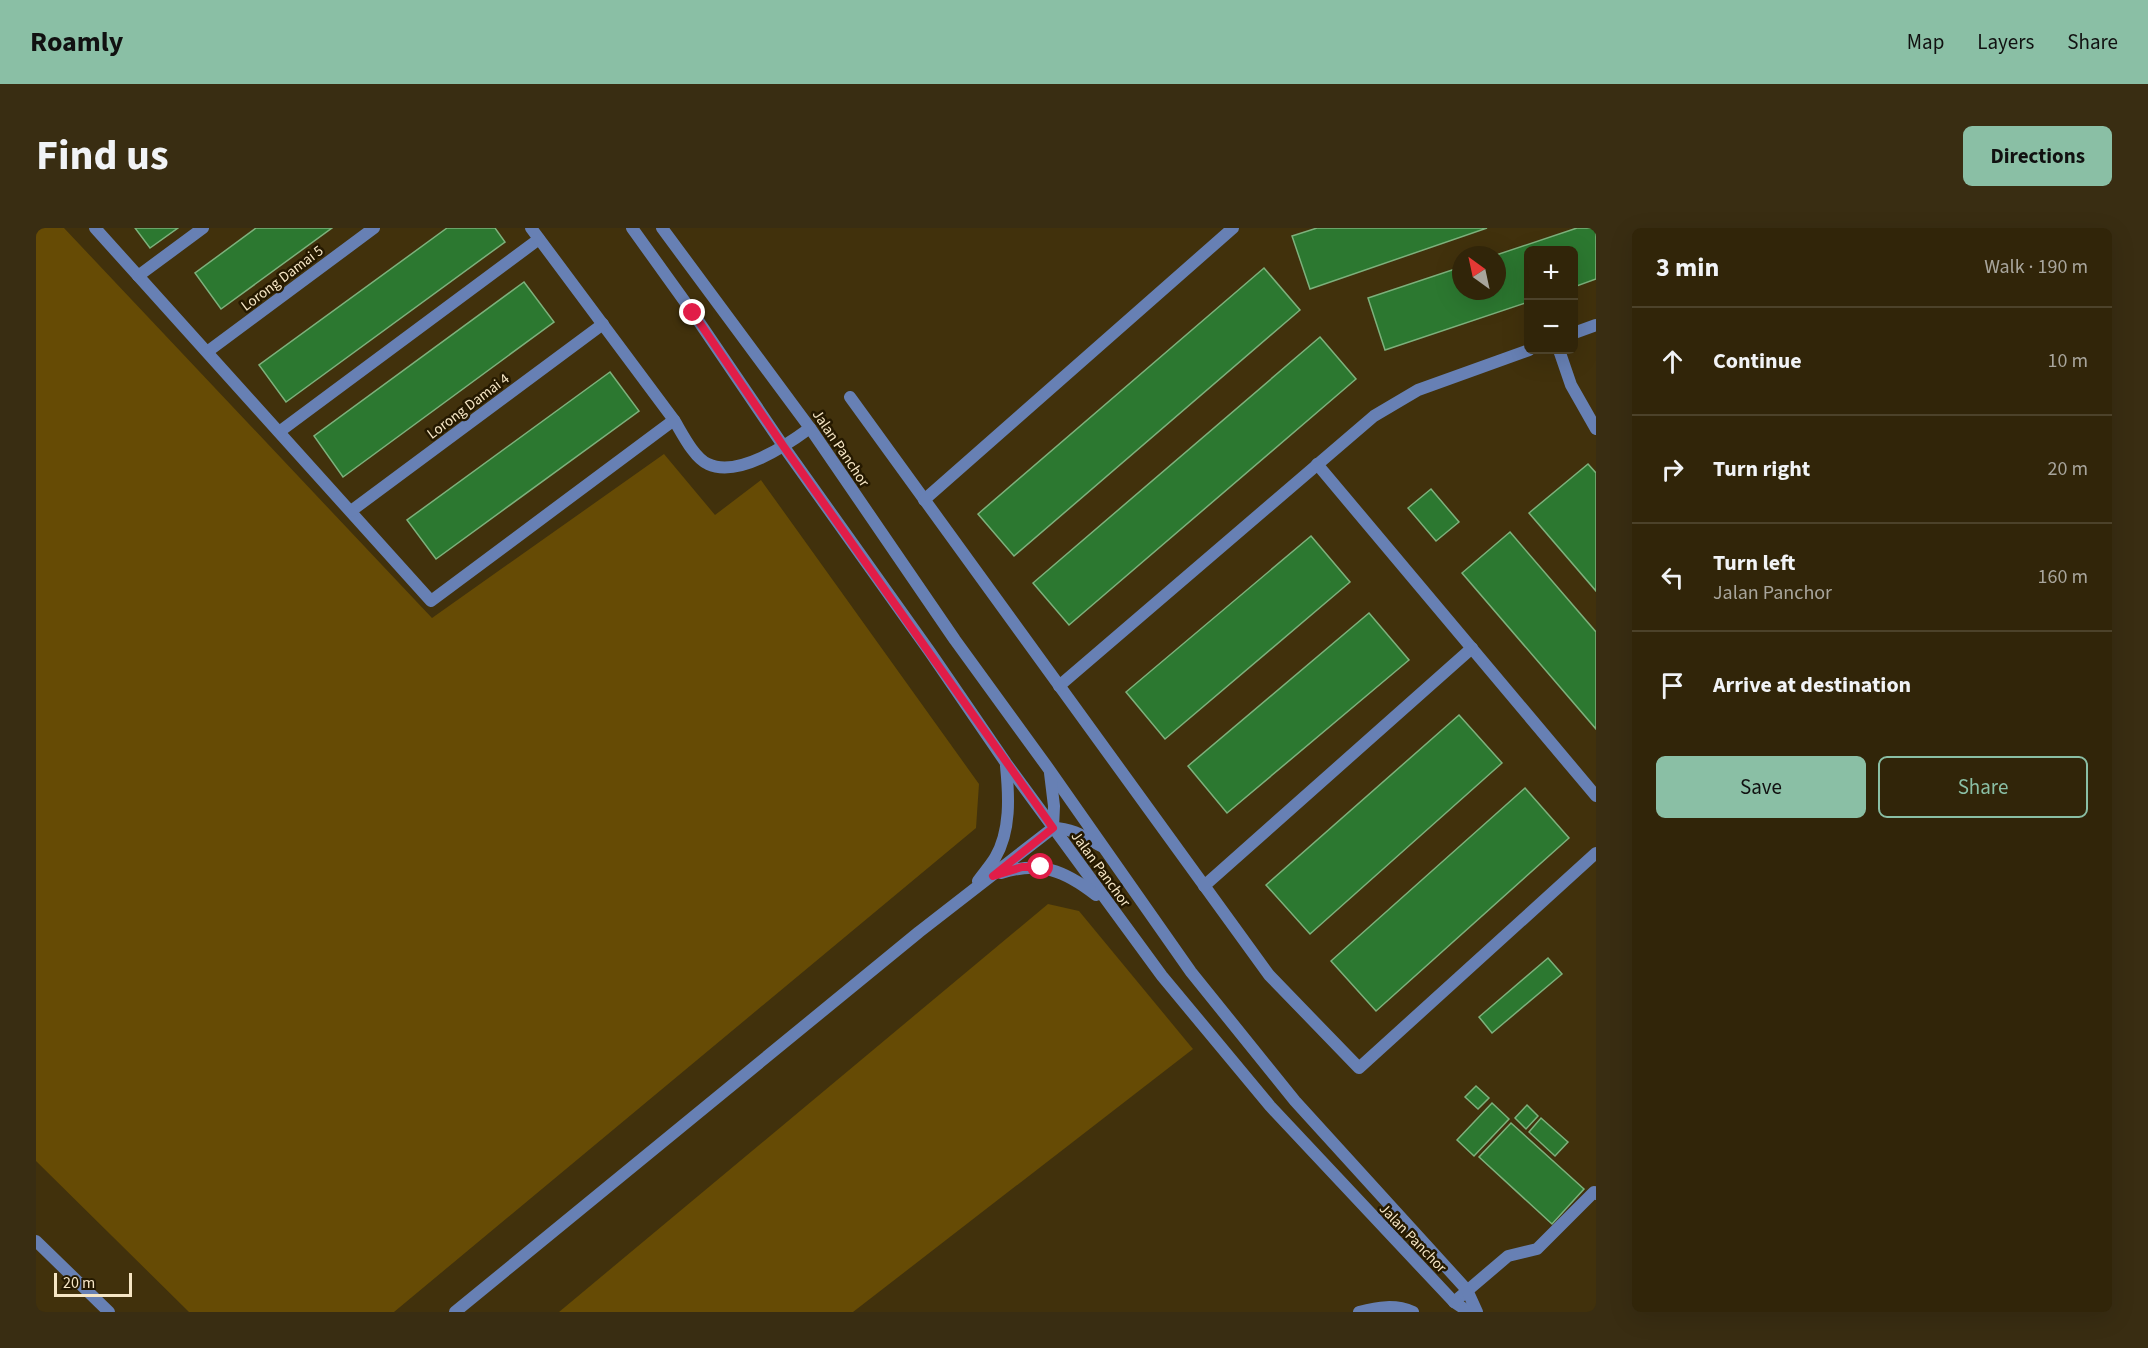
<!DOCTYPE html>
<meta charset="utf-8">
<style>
:root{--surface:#312509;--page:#392d12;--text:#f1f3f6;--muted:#a8a59c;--line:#4c422a;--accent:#8abfa5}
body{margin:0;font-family:"Source Sans 3",sans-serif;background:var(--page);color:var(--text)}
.controls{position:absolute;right:18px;top:18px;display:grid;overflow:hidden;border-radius:9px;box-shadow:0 6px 24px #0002}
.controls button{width:54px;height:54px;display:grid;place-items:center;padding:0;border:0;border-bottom:2px solid var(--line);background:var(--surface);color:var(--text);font:30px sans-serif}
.compass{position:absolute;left:1416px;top:18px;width:54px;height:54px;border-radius:50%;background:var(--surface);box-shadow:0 6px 24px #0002;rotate:327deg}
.scale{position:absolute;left:18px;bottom:15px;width:78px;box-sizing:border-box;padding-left:6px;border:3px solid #f6e6c5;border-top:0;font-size:16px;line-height:21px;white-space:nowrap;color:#f6e6c5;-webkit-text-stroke:4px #251900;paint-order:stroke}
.stop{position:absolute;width:18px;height:18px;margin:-14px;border:4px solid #e11d48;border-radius:50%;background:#fff}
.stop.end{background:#e11d48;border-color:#fff;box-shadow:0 2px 6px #0008}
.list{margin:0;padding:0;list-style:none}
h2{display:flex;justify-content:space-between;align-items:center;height:78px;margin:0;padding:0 24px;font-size:26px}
h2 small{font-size:20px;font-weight:400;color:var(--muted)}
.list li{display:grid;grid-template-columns:39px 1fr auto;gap:18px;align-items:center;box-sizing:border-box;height:108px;padding:0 24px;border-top:2px solid var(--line)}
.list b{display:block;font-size:22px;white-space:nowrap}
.list p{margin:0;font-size:20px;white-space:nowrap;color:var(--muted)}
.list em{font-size:20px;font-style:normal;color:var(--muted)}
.actions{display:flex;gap:12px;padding:18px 24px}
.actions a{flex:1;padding:14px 0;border:2px solid var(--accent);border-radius:9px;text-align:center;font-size:21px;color:var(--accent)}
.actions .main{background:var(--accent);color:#111}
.icon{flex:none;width:33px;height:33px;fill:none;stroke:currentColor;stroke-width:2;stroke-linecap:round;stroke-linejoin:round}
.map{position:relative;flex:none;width:1560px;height:1084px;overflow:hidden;border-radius:9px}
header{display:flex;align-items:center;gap:36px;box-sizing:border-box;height:84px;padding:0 30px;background:var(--accent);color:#111}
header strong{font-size:28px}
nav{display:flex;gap:33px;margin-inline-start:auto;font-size:21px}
.intro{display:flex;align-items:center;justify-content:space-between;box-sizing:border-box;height:144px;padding:0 36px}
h1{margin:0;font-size:42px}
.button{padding:15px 27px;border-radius:9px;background:var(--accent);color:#111;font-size:21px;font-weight:700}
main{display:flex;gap:36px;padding:0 36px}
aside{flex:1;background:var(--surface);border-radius:9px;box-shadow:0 6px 24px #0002}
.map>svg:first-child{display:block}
.green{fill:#664b05}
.building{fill:#2c7830;stroke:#7db17c;stroke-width:1.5}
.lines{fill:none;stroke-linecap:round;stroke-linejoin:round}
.lane{stroke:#6780b4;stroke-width:12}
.street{stroke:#6780b4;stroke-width:12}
.route{stroke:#e11d48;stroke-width:8}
.labels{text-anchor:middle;stroke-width:5;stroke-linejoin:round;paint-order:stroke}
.street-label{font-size:15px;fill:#f6e6c5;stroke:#251900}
</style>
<header>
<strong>Roamly</strong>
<nav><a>Map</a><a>Layers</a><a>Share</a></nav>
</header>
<div class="intro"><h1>Find us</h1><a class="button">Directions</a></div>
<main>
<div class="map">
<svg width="1560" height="1084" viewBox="0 0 1560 1084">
<rect width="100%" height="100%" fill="#41310c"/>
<g class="green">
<polygon points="0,0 28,0 396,390 628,226 679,287 725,252 943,556 940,600 358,1084 153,1084 0,933"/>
<polygon points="1012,676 1043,683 1157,821 817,1084 523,1084"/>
</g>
<g class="building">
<polygon points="99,0 142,0 114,20"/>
<polygon points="220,0 296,0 185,81 159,45"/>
<polygon points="411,0 459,0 469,14 250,174 223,137"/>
<polygon points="1281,0 1451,0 1274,61 1256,8"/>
<polygon points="1541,0 1560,0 1560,51 1538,59 1538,22 1492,22 1492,74 1349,122 1332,70 1425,39 1425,63 1461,63 1460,27"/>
<polygon points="1228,40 1264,82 978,328 942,286"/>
<polygon points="488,54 518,94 307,249 278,208"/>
<polygon points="1284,109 1320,151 1033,397 997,355"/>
<polygon points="574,144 603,183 400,331 371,292"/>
<polygon points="1552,236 1560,245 1560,363 1493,285"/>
<polygon points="1395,261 1423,294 1400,313 1372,280"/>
<polygon points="1474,304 1560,404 1560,501 1426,345"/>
<polygon points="1275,308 1314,354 1129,511 1090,464"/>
<polygon points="1333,385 1373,432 1191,585 1152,538"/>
<polygon points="1423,487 1466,535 1274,706 1230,657"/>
<polygon points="1489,560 1533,610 1340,783 1295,733"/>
<polygon points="1512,730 1526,746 1456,805 1443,789"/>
<polygon points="1440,858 1453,870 1442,881 1429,869"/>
<polygon points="1456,875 1473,891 1438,928 1421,912"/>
<polygon points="1491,877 1502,888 1490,901 1479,890"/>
<polygon points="1505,890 1532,914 1519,928 1493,904"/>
<polygon points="1475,895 1548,961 1516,996 1443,929"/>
</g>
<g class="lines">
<g class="lane">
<polyline points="59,0 395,373 638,192"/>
<polyline points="102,48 167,0"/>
<polyline points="243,204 503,11"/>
<polyline points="1418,1074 1472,1028 1501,1021 1558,964 1560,966"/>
</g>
<g class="street">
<path d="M495,0L638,192C646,205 658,230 672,236C702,250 751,217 774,200"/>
<polyline points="596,0 657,85 748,219 894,424 970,535 1126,748 1234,878 1418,1074 1433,1084"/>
<polyline points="626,0 774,200 919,412 1012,540 1155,744 1259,873 1431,1062 1441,1084"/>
<polyline points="1538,105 1560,97"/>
<polyline points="1523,122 1535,157 1560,201"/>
<polyline points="171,124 338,0"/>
<polyline points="814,169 1233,747 1323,840 1560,625"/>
<polyline points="1281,236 1560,568"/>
<polyline points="888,272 1197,0"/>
<polyline points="315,283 567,96"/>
<polyline points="1023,458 1338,188 1382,162 1493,122"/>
<polyline points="1014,545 1018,578 1017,600"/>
<path d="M965,645C1004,633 1028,642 1060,667"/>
<path d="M942,653C947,646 954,638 959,630C975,603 973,568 970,538"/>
<polyline points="1168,658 1436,420"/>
<polyline points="0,1013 73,1084"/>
<path d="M419,1084L883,704L1017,600C1036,600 1049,609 1065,618"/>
<path d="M1323,1084C1342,1079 1359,1076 1377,1084"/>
</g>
</g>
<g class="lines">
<polyline class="route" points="657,85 748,219 1017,600 957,648 986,639 1005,639"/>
</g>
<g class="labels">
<g class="street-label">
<text transform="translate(246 50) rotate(-37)" y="5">Lorong Damai 5</text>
<text transform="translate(432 178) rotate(-37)" y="5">Lorong Damai 4</text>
<text transform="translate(805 220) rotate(56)" y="5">Jalan Panchor</text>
<text transform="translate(1065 641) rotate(54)" y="5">Jalan Panchor</text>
<text transform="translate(1377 1010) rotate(46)" y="5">Jalan Panchor</text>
</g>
</g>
</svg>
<div class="controls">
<button>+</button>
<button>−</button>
</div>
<svg class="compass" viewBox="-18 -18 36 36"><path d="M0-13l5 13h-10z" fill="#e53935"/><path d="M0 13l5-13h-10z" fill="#a8a59c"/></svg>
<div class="scale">20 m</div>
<div class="stop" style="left:1005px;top:639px"></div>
<div class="stop end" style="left:657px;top:85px"></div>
</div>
<aside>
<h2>3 min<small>Walk · 190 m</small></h2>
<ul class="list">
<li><svg class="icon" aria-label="ahead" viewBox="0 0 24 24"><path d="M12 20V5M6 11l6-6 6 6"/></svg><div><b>Continue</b></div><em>10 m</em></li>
<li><svg class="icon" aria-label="right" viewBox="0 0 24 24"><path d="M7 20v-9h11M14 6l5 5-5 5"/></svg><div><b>Turn right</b></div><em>20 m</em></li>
<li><svg class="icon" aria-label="left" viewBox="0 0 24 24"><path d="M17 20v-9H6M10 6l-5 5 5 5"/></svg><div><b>Turn left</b><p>Jalan Panchor</p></div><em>160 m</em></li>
<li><svg class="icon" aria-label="arrive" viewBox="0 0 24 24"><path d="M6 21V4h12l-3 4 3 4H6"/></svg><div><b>Arrive at destination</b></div></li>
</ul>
<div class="actions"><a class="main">Save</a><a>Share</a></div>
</aside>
</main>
